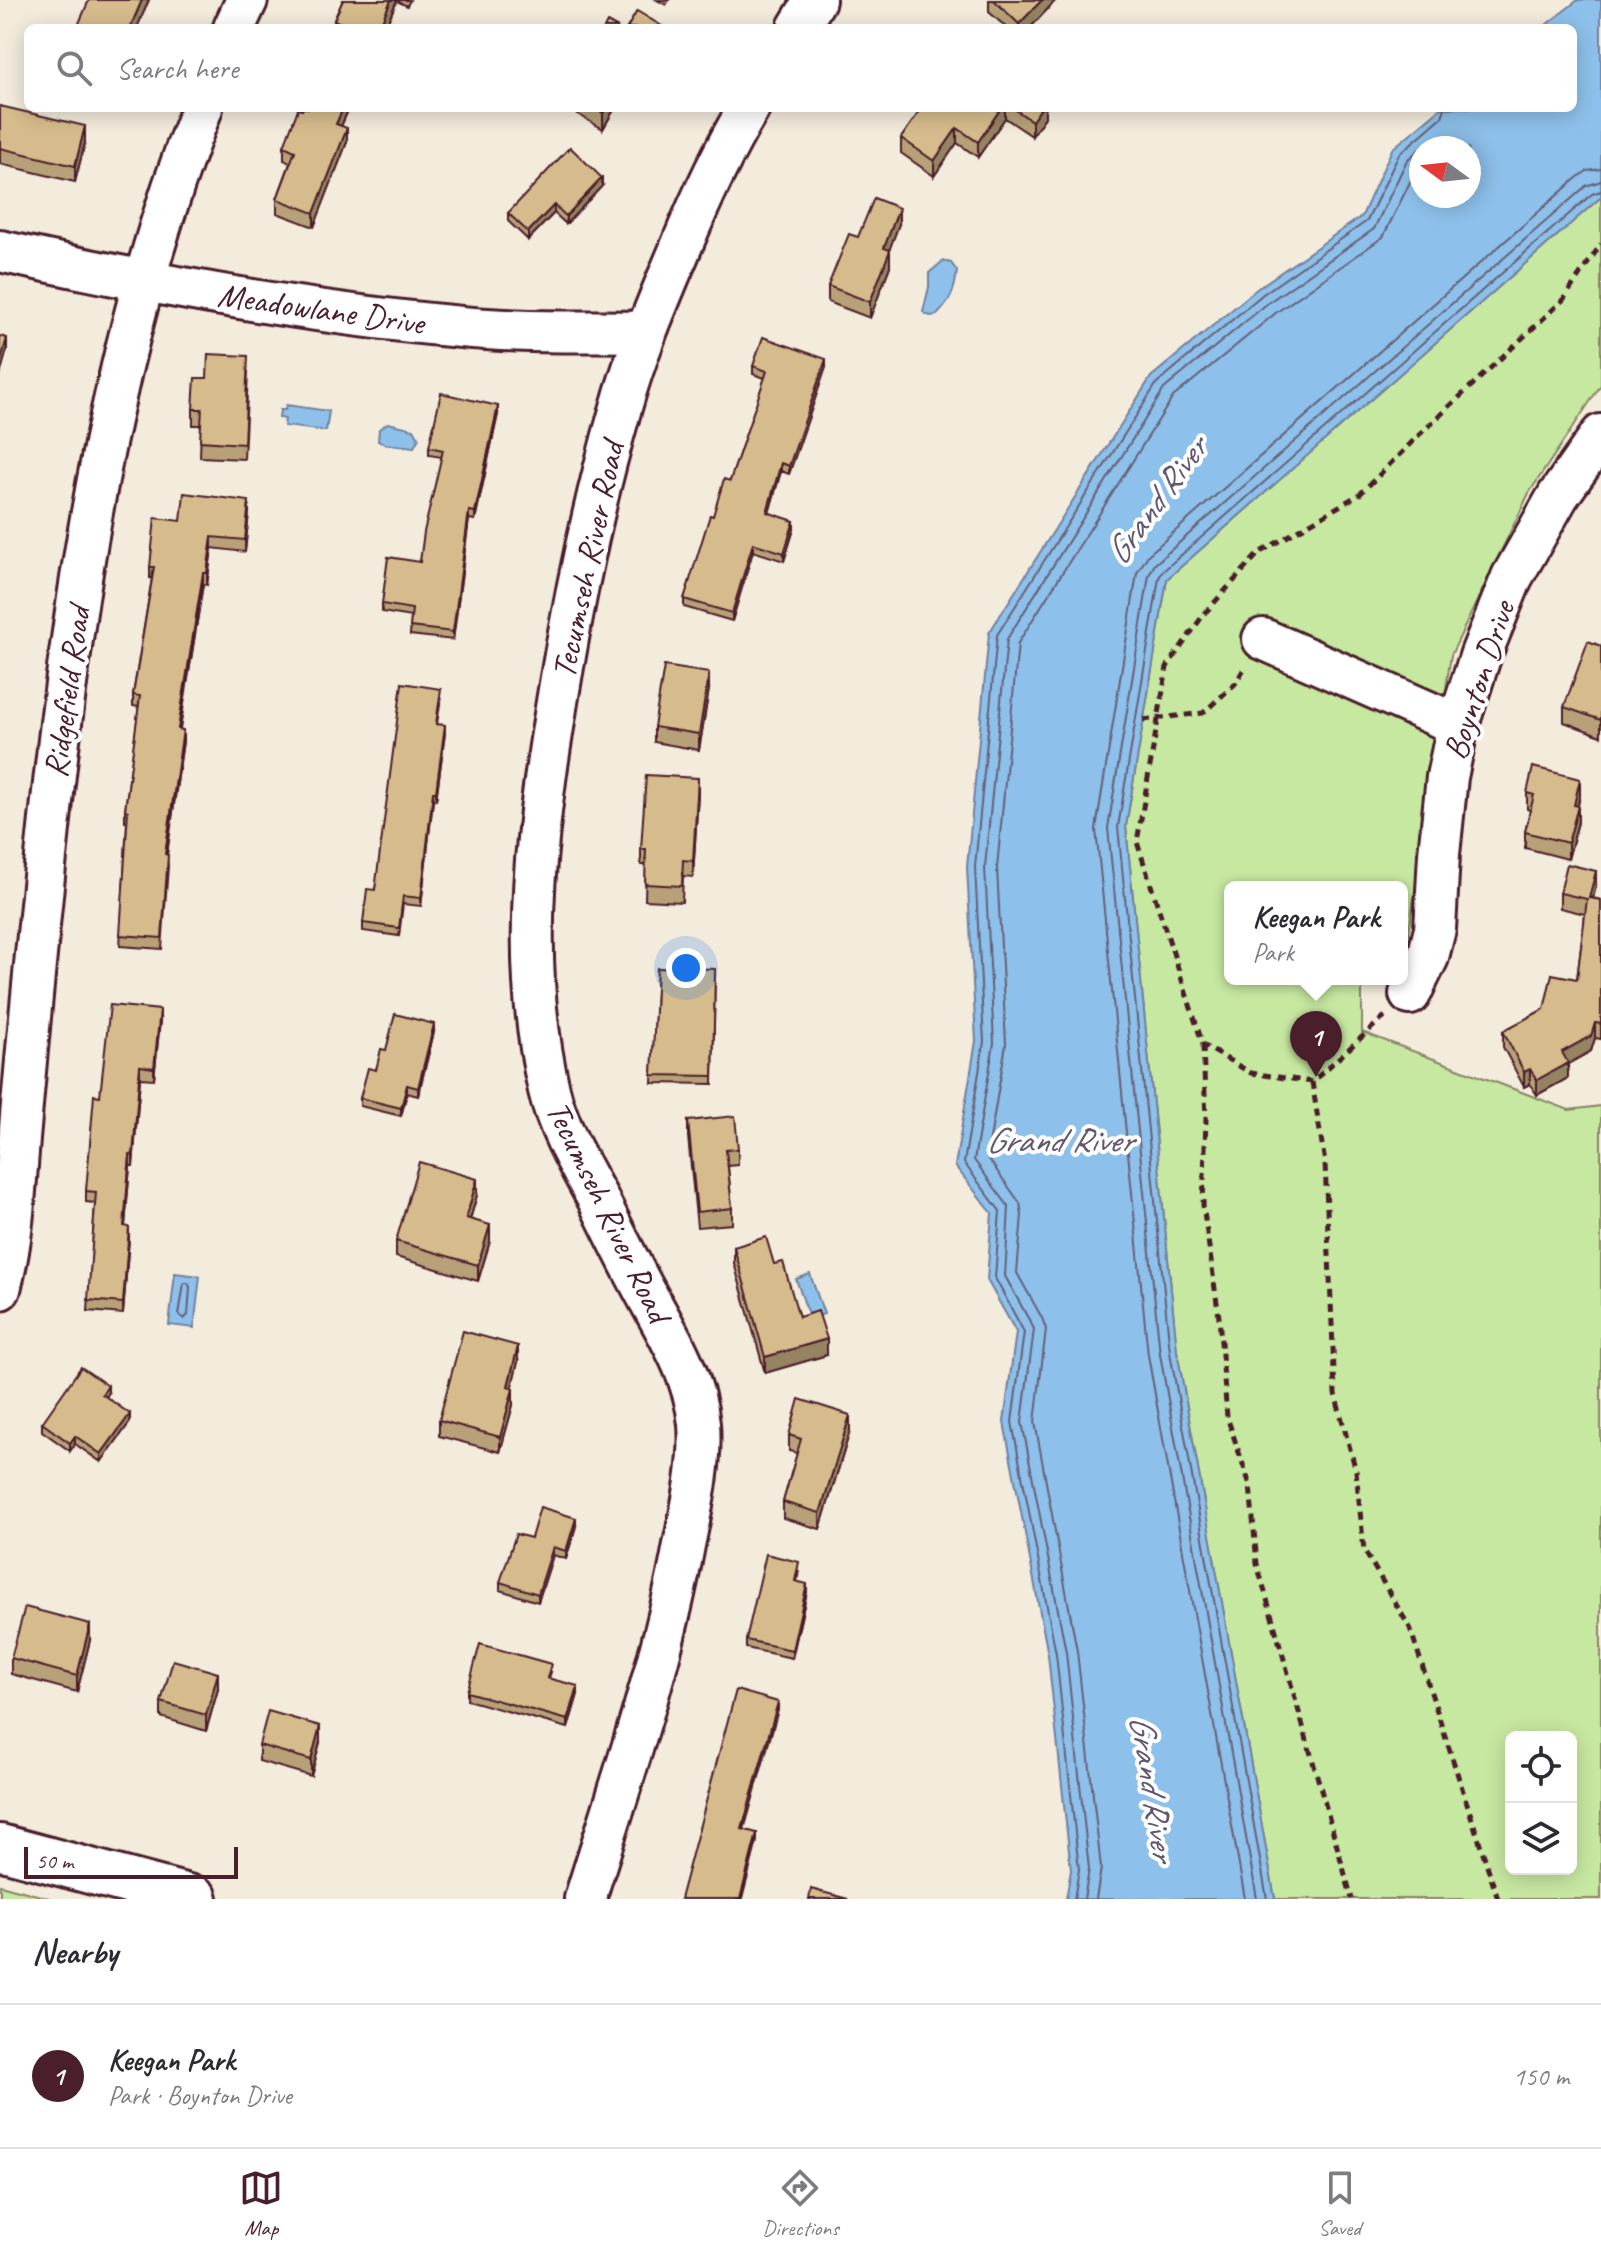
<!DOCTYPE html>
<meta charset="utf-8">
<style>
:root{--surface:#fff;--page:#f2f2f3;--text:#2b2b33;--muted:#7c7c81;--line:#e1e1e2;--accent:#4a1f2b}
body{margin:0;font-family:Caveat,sans-serif;background:var(--page);color:var(--text)}
.controls{position:absolute;right:24px;bottom:24px;display:grid;overflow:hidden;border-radius:12px;box-shadow:0 4px 20px #0003}
.controls button{width:72px;height:72px;display:grid;place-items:center;padding:0;border:0;border-bottom:2px solid var(--line);background:var(--surface);color:var(--text);font:40px sans-serif}
.compass{position:absolute;left:1409px;top:136px;width:72px;height:72px;border-radius:50%;background:var(--surface);box-shadow:0 4px 20px #0003;rotate:285deg}
.scale{position:absolute;left:24px;bottom:20px;width:214px;box-sizing:border-box;padding-left:8px;border:4px solid #4a1f2b;border-top:0;font-size:22px;line-height:28px;white-space:nowrap;color:#4a1f2b;-webkit-text-stroke:6px #fff;paint-order:stroke}
.you{position:absolute;left:686px;top:968px;width:28px;height:28px;margin:-20px;border:6px solid #fff;border-radius:50%;background:#1a73e8;box-shadow:0 0 0 12px #1a73e833}
.badge{display:grid;place-items:center;width:52px;height:52px;border-radius:50%;background:var(--accent);color:#fff;font-size:26px;font-weight:700}
.pin{position:absolute;translate:-50% -66px;filter:drop-shadow(0 2px 4px #0008)}
.pin::after{content:'';position:absolute;top:42px;width:28px;height:24px;background:inherit;clip-path:polygon(0 0,100% 0,50% 100%)}
.popup{position:absolute;left:1224px;top:881px;width:184px;height:104px;box-sizing:border-box;display:grid;place-content:center;border-radius:12px;background:var(--surface);filter:drop-shadow(0 2px 6px #0005);font-size:26px;white-space:nowrap;color:var(--muted)}
.popup b{font-size:30px;color:var(--text)}
.popup::after{content:'';position:absolute;left:50%;top:100%;margin-left:-16px;border:16px solid transparent;border-top-color:var(--surface)}
.list{margin:0;padding:0;list-style:none}
h2{display:flex;justify-content:space-between;align-items:center;height:104px;margin:0;padding:0 32px;font-size:34px}
h2 small{font-size:26px;font-weight:400;color:var(--muted)}
.list li{display:grid;grid-template-columns:52px 1fr auto;gap:24px;align-items:center;box-sizing:border-box;height:144px;padding:0 32px;border-top:2px solid var(--line)}
.list b{display:block;font-size:30px;white-space:nowrap}
.list p{margin:0;font-size:26px;white-space:nowrap;color:var(--muted)}
.list em{font-size:26px;font-style:normal;color:var(--muted)}
.icon{flex:none;width:44px;height:44px;fill:none;stroke:currentColor;stroke-width:2;stroke-linecap:round;stroke-linejoin:round}
.map{position:relative;flex:none;width:1601px;height:1899px;overflow:hidden}
.search{position:absolute;background:var(--surface);box-shadow:0 4px 20px #0003;left:24px;right:24px;top:24px;height:88px;display:flex;align-items:center;gap:20px;box-sizing:border-box;padding:0 28px;border-radius:12px;color:var(--muted);font-size:30px}
.sheet{height:248px;background:var(--surface)}
nav{display:flex;justify-content:space-around;align-items:center;box-sizing:border-box;height:112px;border-top:2px solid var(--line);background:var(--surface);font-size:22px;color:var(--muted)}
nav a{display:grid;justify-items:center;gap:4px}
nav .on{color:var(--accent)}
.map>svg:first-child{display:block}
.green{fill:#c7e8a1;stroke:#888466;stroke-width:2;fill-rule:evenodd}
.water{fill:#8dc0ea;stroke:#72809e;stroke-width:2;fill-rule:evenodd}
.lines{fill:none;stroke-linecap:round;stroke-linejoin:round}
.shore{stroke:#655f77;stroke-width:2}
.minor-casing{stroke:#4a1f2b;stroke-width:46}
.major-casing{stroke:#4a1f2b;stroke-width:50}
.path{stroke:#4a1f2b;stroke-width:5;stroke-dasharray:8 6;stroke-linecap:butt}
.minor{stroke:#fff;stroke-width:40}
.major{stroke:#fff;stroke-width:44}
.wall{fill:#b8a178;stroke:#4a1f2b;stroke-width:2}
.shaded-wall{fill:#968362;stroke:#4a1f2b;stroke-width:2}
.building{fill:#d6bb8c;stroke:#4a1f2b;stroke-width:2}
.labels{text-anchor:middle;stroke-width:8;stroke-linejoin:round;paint-order:stroke}
.street-label{font-size:34px;fill:#4a1f2b;stroke:#fff}
.water-label{font-size:36px;font-style:italic;fill:#61576e;stroke:#fff}
</style>
<div class="map">
<svg width="1601" height="1899" viewBox="0 0 1601 1899">
<rect width="100%" height="100%" fill="#f3ebdc"/>
<filter id="ink" filterUnits="userSpaceOnUse"><feTurbulence type="fractalNoise" baseFrequency=".0125" numOctaves="2"/><feDisplacementMap in="SourceGraphic" scale="16" xChannelSelector="R" yChannelSelector="G"/><feConvolveMatrix kernelMatrix="1 2 1 2 8 2 1 2 1" color-interpolation-filters="sRGB"/></filter>
<g filter="url(#ink)">
<g class="green">
<path d="M1601,197V385L1529,493L1451,655L1408,938L1402,942V887H1230V979H1362V1032L1569,1110L1601,1106V1899H1275L1177,1351L1126,826L1167,579ZM1511,1737H1571V1869H1511Z"/>
<polygon points="0,1885 52,1899 0,1899"/>
</g>
<g class="water">
<path d="M1578,0H1601V197L1167,579L1126,826L1177,1351L1275,1899H1066L1071,1870L1048,1655L1004,1422L1016,1332L987,1280L992,1213L955,1166L976,1041L967,867L989,633L1151,377L1258,288L1362,216L1392,149L1441,108H1573V28H1542ZM1469,148V196H1421V148Z"/>
<path d="M943,261L951,263L957,271C955,290 951,301 937,315L930,316L923,312L929,287V273Z"/>
<polygon points="286,405 329,411 326,431 284,426 285,419 279,418 280,410 285,410"/>
<polygon points="388,423 414,429 419,438 414,447 385,444 378,441 379,429"/>
<polygon points="175,1273 200,1276 194,1328 169,1325"/>
<polygon points="810,1274 824,1314 810,1319 796,1279"/>
</g>
<g class="lines">
<g class="shore">
<polygon points="184,1283 188,1283 190,1287 188,1315 184,1319 179,1315"/>
<polyline points="1074,1899 1079,1870 1056,1654 1012,1422 1024,1332 995,1278 1000,1211 964,1163 984,1042 975,867 997,635 1157,383 1263,294 1367,221 1399,154 1442,117 1445,108"/>
<polyline points="1084,1899 1089,1869 1066,1652 1022,1422 1034,1329 1005,1276 1009,1207 974,1160 994,1043 985,867 1007,639 1164,389 1269,302 1374,229 1407,160 1421,148"/>
<polyline points="1096,1899 1101,1868 1077,1651 1035,1422 1046,1329 1042,1318 1017,1273 1022,1215 1020,1203 987,1157 1006,1044 997,868 1018,643 1173,397 1277,312 1383,237 1417,168 1421,164"/>
<polyline points="1245,1899 1148,1355 1096,829 1137,573 1148,555 1578,177 1587,171 1601,169"/>
<polyline points="1257,1899 1160,1354 1108,828 1149,575 1155,564 1586,186 1601,181"/>
<polyline points="1267,1899 1170,1352 1118,827 1159,578 1162,572 1592,194 1601,191"/>
</g>
<defs>
<g id="minor">
<polyline points="234,28 247,0"/>
<polyline points="798,28 815,0"/>
<path d="M0,251C149,284 299,312 451,326C515,333 581,331 645,332"/>
<polyline points="1263,639 1458,725"/>
<polyline points="1410,994 1428,957 1435,929 1439,854 1447,777 1458,725 1481,654 1512,577 1558,496 1601,435"/>
<path d="M0,1289C13,1240 15,1189 19,1139C25,1071 31,1003 38,935C66,656 98,370 202,108"/>
<path d="M585,1899C621,1782 662,1666 684,1545C692,1506 702,1463 699,1424C695,1382 675,1346 655,1310C635,1274 617,1238 599,1201C580,1166 558,1129 549,1090C517,950 538,816 561,678C576,589 595,498 620,411C635,356 657,304 679,252C699,203 721,154 749,108"/>
</g>
<polyline id="major" points="0,1847 195,1899"/>
</defs>
<use href="#minor" class="minor-casing"/>
<use href="#major" class="major-casing"/>
<g class="path">
<polyline points="1143,720 1203,713 1235,684 1245,667"/>
<polyline points="1385,1016 1312,1082 1251,1073 1203,1045 1137,842 1167,667 1204,614 1259,553 1360,494 1419,435 1563,300 1601,244"/>
<polyline points="1203,1046 1206,1119 1203,1205 1219,1317 1227,1417 1250,1485 1257,1564 1352,1899"/>
<polyline points="1312,1082 1325,1163 1335,1394 1356,1471 1364,1550 1410,1628 1498,1899"/>
</g>
<use href="#minor" class="minor"/>
<use href="#major" class="major"/>
</g>
<g class="wall">
<polygon points="343,0 410,0 407,6 397,1 385,28 334,28 334,20"/>
<polygon points="657,0 669,0 666,5"/>
<polygon points="989,0 1056,0 1030,28 1007,28 989,12"/>
<polygon points="0,106 85,142 75,182 0,164"/>
<polygon points="349,108 341,126 347,142 314,227 277,213 277,199 290,163 284,160 284,146 302,110"/>
<polygon points="567,108 615,108 603,129"/>
<polygon points="922,108 1045,108 1045,117 1032,136 1005,118 978,157 957,143 934,176 901,153 901,138"/>
<polygon points="602,186 566,224 554,213 528,240 508,221 508,213"/>
<polygon points="899,224 889,250 890,266 870,318 828,302 828,286 858,237"/>
<polygon points="753,366 826,367 789,474 781,471 769,513 794,529 784,561 753,551 732,621 684,607 684,599 713,516 730,481 765,378 753,374"/>
<polygon points="248,372 244,459 200,457 201,425 193,425 193,409 207,378"/>
<polygon points="498,414 475,520 469,519 453,640 410,635 411,617 382,612 382,604 420,562 442,457 429,455 429,447"/>
<polygon points="249,512 245,552 212,548 207,585 203,584 180,729 183,741 167,855 168,866 162,949 120,946 127,822 125,822 125,810 139,707 133,706 133,695 152,578 150,578 150,567 181,521"/>
<polygon points="1601,646 1601,736 1564,722 1564,707"/>
<polygon points="709,689 699,750 654,742 654,727"/>
<polygon points="441,697 437,724 445,733 436,800 433,800 421,906 403,904 399,936 363,931 363,923"/>
<polygon points="698,793 693,877 683,876 682,902 645,900 646,865 641,865 641,849"/>
<polygon points="1527,793 1580,795 1578,806 1578,822 1568,859 1525,848 1525,832 1530,810 1527,809"/>
<polygon points="1596,886 1593,898 1601,900 1601,1039 1595,1038 1591,1051 1568,1064 1568,1078 1537,1095 1530,1084 1524,1087 1503,1047 1503,1031 1544,1009 1577,979 1585,914 1560,908 1560,893"/>
<polygon points="657,968 715,969 713,1084 652,1083"/>
<polygon points="160,1021 154,1079 140,1078 133,1166 130,1166 125,1226 129,1238 123,1314 88,1311 95,1203 86,1202 86,1191 100,1096"/>
<polygon points="434,1032 418,1096 407,1093 401,1116 360,1106 360,1098 386,1050"/>
<polygon points="688,1121 738,1149 738,1165 728,1166 732,1208 732,1224 697,1227 688,1137"/>
<polygon points="477,1195 470,1219 490,1241 478,1281 396,1257 396,1241"/>
<polygon points="734,1247 774,1264 799,1317 827,1355 765,1373 734,1263"/>
<polygon points="518,1362 511,1388 513,1405 500,1452 439,1436 439,1420"/>
<polygon points="108,1394 106,1397 130,1422 101,1462 75,1444 70,1451 42,1431 42,1423"/>
<polygon points="850,1431 820,1529 783,1518 783,1502 797,1453 789,1451 789,1435"/>
<polygon points="576,1526 566,1559 553,1555 538,1602 500,1590 500,1582 531,1538"/>
<polygon points="799,1570 797,1582 807,1592 792,1658 746,1648 746,1640"/>
<polygon points="90,1640 77,1692 11,1674 11,1658"/>
<polygon points="551,1672 549,1678 578,1694 568,1728 467,1700 467,1692"/>
<polygon points="218,1689 206,1731 161,1717 161,1702"/>
<polygon points="320,1742 311,1776 259,1761 259,1745"/>
</g>
<g class="shaded-wall">
<polygon points="142,0 149,0 137,28 130,28"/>
<polygon points="391,0 397,0 385,28 379,28"/>
<polygon points="1042,0 1056,0 1030,28 1019,28 1019,24"/>
<polygon points="343,108 349,108 336,138 336,124"/>
<polygon points="606,108 615,108 603,129 603,113"/>
<polygon points="1001,108 1005,108 1005,118 978,157 978,142"/>
<polygon points="1041,108 1045,108 1045,117 1032,136 1032,121"/>
<polygon points="85,126 85,142 75,182 75,166"/>
<polygon points="347,128 347,142 314,227 314,213"/>
<polygon points="957,128 957,143 934,176 934,161"/>
<polygon points="602,178 602,186 566,224 566,216"/>
<polygon points="554,205 554,213 528,240 528,232"/>
<polygon points="899,208 899,224 884,264 884,248"/>
<polygon points="890,250 890,266 870,318 870,302"/>
<polygon points="7,338 7,350 0,375 0,363"/>
<polygon points="826,359 826,367 789,474 789,466"/>
<polygon points="498,406 498,414 475,520 475,512"/>
<polygon points="781,463 781,471 767,520 767,512"/>
<polygon points="249,501 249,512 245,552 245,540"/>
<polygon points="469,511 469,519 453,640 453,632"/>
<polygon points="794,521 794,529 784,561 784,553"/>
<polygon points="212,537 212,548 207,585 207,573"/>
<polygon points="753,543 753,551 732,621 732,613"/>
<polygon points="203,573 203,584 178,740 178,729"/>
<polygon points="709,673 709,689 699,750 699,734"/>
<polygon points="445,725 445,733 436,800 436,792"/>
<polygon points="183,730 183,741 165,866 165,854"/>
<polygon points="698,778 698,793 693,877 693,861"/>
<polygon points="1580,779 1580,795 1574,821 1574,805"/>
<polygon points="433,792 433,800 421,906 421,898"/>
<polygon points="1578,806 1578,822 1568,859 1568,843"/>
<polygon points="1596,871 1596,886 1589,913 1589,898"/>
<polygon points="160,1010 160,1021 154,1079 154,1068"/>
<polygon points="1595,1023 1595,1038 1591,1051 1568,1064 1568,1078 1537,1095 1537,1080 1562,1052"/>
<polygon points="434,1024 434,1032 418,1096 418,1088"/>
<polygon points="140,1066 140,1078 133,1166 133,1155"/>
<polygon points="1530,1069 1530,1084 1524,1087 1524,1072"/>
<polygon points="407,1085 407,1093 401,1116 401,1108"/>
<polygon points="130,1154 130,1166 124,1238 124,1226"/>
<polygon points="477,1179 477,1195 466,1234 466,1218"/>
<polygon points="490,1225 490,1241 478,1281 478,1265"/>
<polygon points="129,1227 129,1238 123,1314 123,1303"/>
<polygon points="827,1339 827,1355 765,1373 765,1357"/>
<polygon points="518,1346 518,1362 508,1402 508,1386"/>
<polygon points="108,1386 108,1394 102,1402 102,1394"/>
<polygon points="513,1389 513,1405 500,1452 500,1437"/>
<polygon points="130,1414 130,1422 101,1462 101,1454"/>
<polygon points="850,1415 850,1431 820,1529 820,1513"/>
<polygon points="75,1436 75,1444 70,1451 70,1443"/>
<polygon points="576,1518 576,1526 566,1559 566,1551"/>
<polygon points="553,1547 553,1555 538,1602 538,1594"/>
<polygon points="807,1584 807,1592 792,1658 792,1650"/>
<polygon points="90,1624 90,1640 77,1692 77,1676"/>
<polygon points="218,1673 218,1689 206,1731 206,1715"/>
<polygon points="578,1686 578,1694 568,1728 568,1720"/>
<polygon points="778,1702 778,1710 742,1837 742,1829"/>
<polygon points="320,1726 320,1742 311,1776 311,1760"/>
<polygon points="757,1833 757,1841 742,1899 740,1899"/>
</g>
<g class="building">
<polygon points="89,0 142,0 130,28 77,28"/>
<polygon points="343,0 391,0 379,28 339,28 341,23 334,20"/>
<polygon points="994,0 1042,0 1019,24"/>
<polygon points="637,11 665,28 627,28"/>
<polygon points="607,22 618,28 604,28"/>
<polygon points="0,106 85,126 75,166 0,148"/>
<polygon points="303,108 343,108 336,124 347,128 314,213 277,199 295,151 284,146 298,109 302,110"/>
<polygon points="594,108 606,108 603,113"/>
<polygon points="922,108 1001,108 978,142 957,128 934,161 901,138"/>
<polygon points="1013,108 1041,108 1032,121"/>
<polygon points="570,147 602,178 566,216 554,205 528,232 508,213"/>
<polygon points="874,198 899,208 884,248 890,250 870,302 828,286 849,234 858,237"/>
<polygon points="0,336 7,338 0,363"/>
<polygon points="763,337 826,359 789,466 781,463 767,512 794,521 784,553 753,543 732,613 684,599 710,515 713,516 724,479 730,481 767,371 753,366"/>
<polygon points="208,354 248,356 244,444 200,441 202,409 193,409 195,378 207,378"/>
<polygon points="441,393 498,406 475,512 469,511 453,632 410,627 412,609 382,604 388,557 420,562 424,532 443,450 429,447"/>
<polygon points="184,493 249,501 245,540 212,537 207,573 203,573 178,729 183,730 165,854 168,855 162,938 120,935 128,811 125,810 140,696 133,695 154,567 150,567 155,518 181,521"/>
<polygon points="1588,641 1601,646 1601,720 1564,707"/>
<polygon points="664,666 709,673 699,734 654,727"/>
<polygon points="402,683 441,689 436,724 445,725 436,792 433,792 421,898 403,896 399,928 363,923 367,889 375,890"/>
<polygon points="1533,767 1580,779 1574,805 1578,806 1568,843 1525,832 1534,795 1527,793"/>
<polygon points="646,775 698,778 693,861 683,860 682,886 645,884 646,849 641,849"/>
<polygon points="1567,864 1596,871 1589,898 1601,900 1601,1024 1595,1023 1591,1036 1562,1052 1568,1063 1537,1080 1530,1069 1524,1072 1503,1031 1544,1009 1552,974 1577,979 1587,899 1560,893"/>
<polygon points="657,968 715,969 713,1076 652,1075"/>
<polygon points="110,1005 160,1010 154,1068 140,1066 133,1155 130,1154 124,1226 129,1227 123,1303 88,1300 96,1192 86,1191 94,1095 100,1096"/>
<polygon points="395,1014 434,1024 418,1088 407,1085 401,1108 360,1098 368,1068 376,1070 381,1049 386,1050"/>
<polygon points="735,1116 738,1149 726,1150 732,1208 697,1212 688,1121"/>
<polygon points="419,1162 477,1179 466,1218 490,1225 478,1265 396,1241"/>
<polygon points="766,1237 774,1264 783,1262 799,1317 818,1311 827,1339 765,1357 734,1247"/>
<polygon points="463,1331 518,1346 508,1386 513,1389 500,1437 439,1420"/>
<polygon points="81,1367 108,1386 102,1394 130,1414 101,1454 75,1436 70,1443 42,1423"/>
<polygon points="799,1399 850,1415 820,1513 783,1502 801,1439 789,1435"/>
<polygon points="540,1507 576,1518 566,1551 553,1547 538,1594 500,1582 516,1534 531,1538"/>
<polygon points="766,1554 799,1562 795,1581 807,1584 792,1650 746,1640"/>
<polygon points="25,1607 90,1624 77,1676 11,1658"/>
<polygon points="480,1644 551,1664 547,1678 578,1686 568,1720 467,1692"/>
<polygon points="173,1660 218,1673 206,1715 161,1702"/>
<polygon points="736,1690 778,1702 742,1829 757,1833 740,1899 680,1899"/>
<polygon points="268,1711 320,1726 311,1760 259,1745"/>
<polygon points="811,1889 848,1899 809,1899"/>
</g>
</g>
<g class="labels">
<g class="street-label">
<text transform="translate(321 308) rotate(8)" y="12">Meadowlane Drive</text>
<text transform="translate(587 560) rotate(-78)" y="12">Tecumseh River Road</text>
<text transform="translate(1478 680) rotate(-72)" y="12">Boynton Drive</text>
<text transform="translate(66 692) rotate(-82)" y="12">Ridgefield Road</text>
<text transform="translate(609 1211) rotate(64)" y="12">Tecumseh River Road</text>
</g>
<g class="water-label">
<text transform="translate(1155 500) rotate(-54)" y="13">Grand River</text>
<text x="1059" y="1152">Grand River</text>
<text transform="translate(1154 1787) rotate(81)" y="13">Grand River</text>
</g>
</g>
</svg>
<div class="controls">
<button><svg class="icon" aria-label="locate" viewBox="0 0 24 24"><circle cx="12" cy="12" r="6"/><path d="M12 2v4M12 18v4M2 12h4M18 12h4"/></svg></button>
<button><svg class="icon" aria-label="layers" viewBox="0 0 24 24"><path d="M12 4l9 5-9 5-9-5zM3 14l9 5 9-5"/></svg></button>
</div>
<svg class="compass" viewBox="-18 -18 36 36"><path d="M0-13l5 13h-10z" fill="#e53935"/><path d="M0 13l5-13h-10z" fill="#7c7c81"/></svg>
<div class="scale">50 m</div>
<div class="you"></div>
<div class="pin badge" style="left:1316px;top:1077px">1</div>
<div class="popup"><b>Keegan Park</b>Park</div>
<div class="search"><svg class="icon" aria-label="search" viewBox="0 0 24 24"><circle cx="10" cy="10" r="6"/><path d="M15 15l6 6"/></svg>Search here</div>
</div>
<section class="sheet">
<h2>Nearby<small></small></h2>
<ul class="list">
<li><span class="badge">1</span><div><b>Keegan Park</b><p>Park · Boynton Drive</p></div><em>150 m</em></li>
</ul>
</section>
<nav>
<a class="on"><svg class="icon" aria-label="map" viewBox="0 0 24 24"><path d="M3 6l6-2 6 2 6-2v14l-6 2-6-2-6 2zM9 4v14M15 6v14"/></svg>Map</a>
<a><svg class="icon" aria-label="directions" viewBox="0 0 24 24"><path d="M12 3l9 9-9 9-9-9zM9 14v-3h6M13 9l2 2-2 2"/></svg>Directions</a>
<a><svg class="icon" aria-label="saved" viewBox="0 0 24 24"><path d="M7 4h10v16l-5-4-5 4z"/></svg>Saved</a>
</nav>
